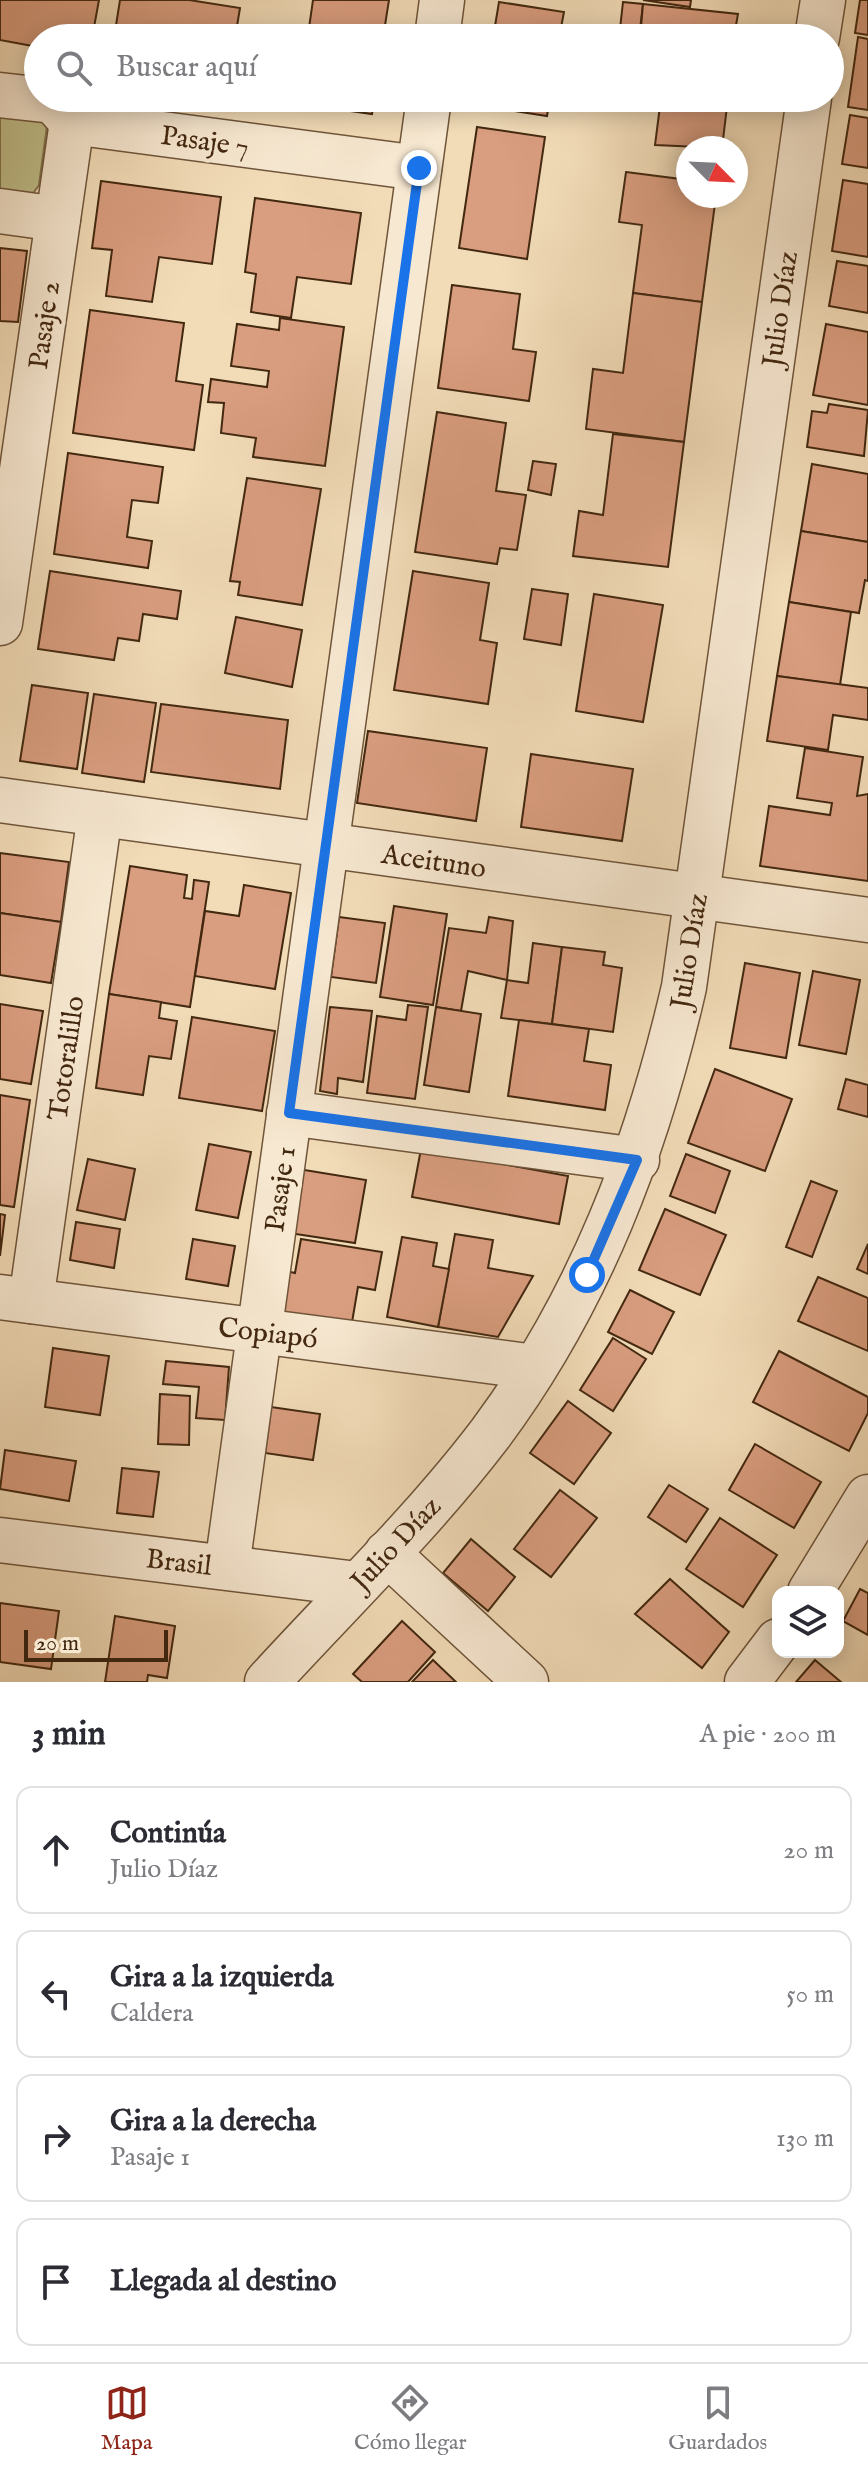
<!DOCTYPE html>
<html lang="es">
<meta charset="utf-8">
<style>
:root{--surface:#fff;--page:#f2f2f3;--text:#2b2b33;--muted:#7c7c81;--line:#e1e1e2;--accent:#8f2418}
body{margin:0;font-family:"IM FELL English",serif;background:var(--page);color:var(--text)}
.controls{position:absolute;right:24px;bottom:24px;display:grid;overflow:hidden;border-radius:16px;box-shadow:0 4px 20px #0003}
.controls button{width:72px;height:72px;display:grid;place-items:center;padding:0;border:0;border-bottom:2px solid var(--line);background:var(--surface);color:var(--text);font:40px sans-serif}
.compass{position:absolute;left:676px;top:136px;width:72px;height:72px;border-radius:50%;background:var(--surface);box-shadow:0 4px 20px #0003;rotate:114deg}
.scale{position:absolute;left:24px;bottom:20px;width:144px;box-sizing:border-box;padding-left:8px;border:4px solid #432810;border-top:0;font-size:22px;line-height:28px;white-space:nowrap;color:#432810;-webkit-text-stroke:6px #f7e8d1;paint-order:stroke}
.stop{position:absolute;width:24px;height:24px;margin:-18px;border:6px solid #1a73e8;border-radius:50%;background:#fff}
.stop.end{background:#1a73e8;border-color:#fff;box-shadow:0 2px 8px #0008}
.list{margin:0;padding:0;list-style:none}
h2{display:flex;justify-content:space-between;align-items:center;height:104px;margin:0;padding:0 32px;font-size:34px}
h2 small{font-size:26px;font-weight:400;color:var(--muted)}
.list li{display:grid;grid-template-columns:52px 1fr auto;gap:24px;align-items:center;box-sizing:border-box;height:128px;margin:0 16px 16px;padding:0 16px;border:2px solid var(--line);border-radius:16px}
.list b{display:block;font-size:30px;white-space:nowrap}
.list p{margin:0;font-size:26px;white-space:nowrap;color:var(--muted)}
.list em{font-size:26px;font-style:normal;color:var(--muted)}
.icon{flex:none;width:44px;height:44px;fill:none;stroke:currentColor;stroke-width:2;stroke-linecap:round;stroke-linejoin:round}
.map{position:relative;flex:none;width:868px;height:1682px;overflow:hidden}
.search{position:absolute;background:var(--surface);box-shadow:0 4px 20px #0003;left:24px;right:24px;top:24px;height:88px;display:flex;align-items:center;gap:20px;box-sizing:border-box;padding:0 28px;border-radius:44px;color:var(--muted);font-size:30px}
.sheet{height:680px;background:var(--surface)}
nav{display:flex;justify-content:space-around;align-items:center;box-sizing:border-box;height:112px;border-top:2px solid var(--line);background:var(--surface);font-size:22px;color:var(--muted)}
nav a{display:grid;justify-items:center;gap:4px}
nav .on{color:var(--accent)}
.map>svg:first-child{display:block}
.green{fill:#c0bf8b;stroke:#82744e;stroke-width:2}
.building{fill:#d99d7f;stroke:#432810;stroke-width:2}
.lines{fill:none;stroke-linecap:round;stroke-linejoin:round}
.minor-casing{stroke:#6f553a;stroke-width:47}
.minor{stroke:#f7e8d1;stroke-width:44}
.route{stroke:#1a73e8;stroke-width:10}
.labels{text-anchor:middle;stroke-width:8;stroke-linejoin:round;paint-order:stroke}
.street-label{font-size:28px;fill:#432810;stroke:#f7e8d1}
</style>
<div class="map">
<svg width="868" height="1682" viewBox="0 0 868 1682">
<rect width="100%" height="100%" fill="#f2dcb8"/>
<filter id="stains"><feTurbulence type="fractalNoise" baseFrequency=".0025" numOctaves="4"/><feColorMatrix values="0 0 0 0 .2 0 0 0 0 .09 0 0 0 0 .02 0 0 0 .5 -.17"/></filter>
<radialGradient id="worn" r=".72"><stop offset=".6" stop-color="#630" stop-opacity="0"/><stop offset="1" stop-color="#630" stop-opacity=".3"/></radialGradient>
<polygon class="green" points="0,111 39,116 47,126 39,185 31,196 0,192"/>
<g class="building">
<polygon points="0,0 99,0 92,38 38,38 38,47 0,40"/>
<polygon points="120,0 189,0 240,8 235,38 114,38"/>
<polygon points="313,0 389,0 383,38 261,38 263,29 308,35"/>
<polygon points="643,0 691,0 690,7"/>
<polygon points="860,0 868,0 868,35 855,33"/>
<polygon points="499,2 564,12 559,38 493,38"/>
<polygon points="623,2 643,4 639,38 619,38"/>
<polygon points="643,4 738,14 734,37 641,27"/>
<polygon points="668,29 734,37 734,38 667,38"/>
<polygon points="858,37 868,39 868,110 848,107"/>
<polygon points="302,98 374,98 372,114 301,104"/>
<polygon points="484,98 550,98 547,116 483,106"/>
<polygon points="661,98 728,98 722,148 655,145"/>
<polygon points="850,115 868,118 868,168 842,164"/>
<polygon points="477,127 545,137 527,259 459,248"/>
<polygon points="626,172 688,180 688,196 716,196 702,302 633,293 642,225 619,222"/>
<polygon points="843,180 868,184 868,257 832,251"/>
<polygon points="101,181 221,197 212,264 159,257 152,302 106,296 112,250 92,248"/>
<polygon points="255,198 361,213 351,284 297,277 291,318 251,312 256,274 245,272"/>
<polygon points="0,248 27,251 18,322 0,321"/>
<polygon points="837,261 868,266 868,313 829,306"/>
<polygon points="452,285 520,294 513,349 536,352 529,401 438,388"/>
<polygon points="633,293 702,302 684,442 586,429 593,369 623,373"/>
<polygon points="90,310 184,323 176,381 203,385 194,450 73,433"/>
<polygon points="280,318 344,327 325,466 253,457 256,438 221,433 224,403 208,402 211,379 267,387 269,371 231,366 237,324 279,330"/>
<polygon points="826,324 868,332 868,405 813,395"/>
<polygon points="829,404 868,410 864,456 807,447 812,411 827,413"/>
<polygon points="437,412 506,423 496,491 526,495 517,550 500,548 497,564 415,552"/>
<polygon points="613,434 684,442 668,567 573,556 579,511 603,515"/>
<polygon points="68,453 163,467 158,503 132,500 127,537 152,541 148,568 54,554"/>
<polygon points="533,461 556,464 551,495 528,490"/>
<polygon points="812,464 868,474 868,542 801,531"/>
<polygon points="247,478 321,489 302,605 238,595 240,582 230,581"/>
<polygon points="801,531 868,542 868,581 865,580 859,613 789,602"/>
<polygon points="50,571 181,591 177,619 143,614 139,641 118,638 114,660 38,649"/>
<polygon points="413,571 489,583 480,640 497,643 488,704 394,690"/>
<polygon points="532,589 568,594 561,645 524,639"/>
<polygon points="594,594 663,605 643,722 576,711"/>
<polygon points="789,602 851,612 840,685 777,676"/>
<polygon points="236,617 302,630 292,687 225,673"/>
<polygon points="777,676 868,688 868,720 833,715 828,750 767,741"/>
<polygon points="32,685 88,693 77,769 20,761"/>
<polygon points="94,694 156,703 144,782 82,773"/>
<polygon points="161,704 288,720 280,789 151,772"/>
<polygon points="368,731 487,748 476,821 357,803"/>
<polygon points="805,748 863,757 857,796 868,794 868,881 760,866 769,806 830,815 832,803 797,798"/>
<polygon points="531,754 633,769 622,841 521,827"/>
<polygon points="0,853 69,862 61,922 0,913"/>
<polygon points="130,866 187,875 184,898 192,899 194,880 209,882 190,1007 109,994"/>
<polygon points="244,885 291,893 275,989 195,976 205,911 239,916"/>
<polygon points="394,906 447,914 433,1005 380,997"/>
<polygon points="0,913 61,922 51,983 0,975"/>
<polygon points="339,917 385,923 376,983 331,977"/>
<polygon points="489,917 513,921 507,980 468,971 461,1011 436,1007 449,928 486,933"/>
<polygon points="533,943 562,947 552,1024 501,1018 507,980 528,983"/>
<polygon points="562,947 605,952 603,965 622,968 613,1032 552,1024"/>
<polygon points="745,963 800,973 786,1058 730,1048"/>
<polygon points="813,971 860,980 846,1054 799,1045"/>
<polygon points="109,994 161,1002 159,1018 177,1021 171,1059 149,1056 143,1095 96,1088"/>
<polygon points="0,1004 43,1011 31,1084 0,1079"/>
<polygon points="408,1005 428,1007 415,1099 367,1093 377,1016 406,1020"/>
<polygon points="330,1007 372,1011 363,1082 338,1078 337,1094 320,1091"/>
<polygon points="436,1007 481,1014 469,1092 424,1085"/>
<polygon points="192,1017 275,1031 262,1111 179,1098"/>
<polygon points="519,1020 589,1029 584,1061 611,1065 605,1110 508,1096"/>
<polygon points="715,1069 792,1099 765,1171 688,1143"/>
<polygon points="846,1079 868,1085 868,1117 838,1109"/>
<polygon points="0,1095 30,1100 14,1207 0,1205"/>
<polygon points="209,1144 251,1152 238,1218 196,1210"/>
<polygon points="421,1149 568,1176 559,1224 412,1197"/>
<polygon points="686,1154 730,1171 715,1213 670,1196"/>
<polygon points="88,1159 135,1169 125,1220 77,1210"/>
<polygon points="286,1167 366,1180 355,1243 276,1231"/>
<polygon points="811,1181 837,1191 812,1257 786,1247"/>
<polygon points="665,1209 726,1235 700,1295 639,1270"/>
<polygon points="0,1214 5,1215 0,1256"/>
<polygon points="76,1222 120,1229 114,1268 70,1260"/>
<polygon points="455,1234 493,1240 488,1268 533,1276 498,1337 438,1327"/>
<polygon points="402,1237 437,1243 433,1266 449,1269 438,1327 387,1317"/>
<polygon points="193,1239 235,1246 228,1286 186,1279"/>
<polygon points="301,1239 382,1252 375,1290 358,1287 349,1340 276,1328 286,1271 295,1273"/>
<polygon points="868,1244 868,1274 857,1269"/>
<polygon points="818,1277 868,1298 868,1351 798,1321"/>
<polygon points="630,1290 674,1312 652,1354 608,1332"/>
<polygon points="613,1338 646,1359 613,1411 580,1390"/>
<polygon points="53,1348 109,1356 100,1415 45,1407"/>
<polygon points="779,1351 868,1397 868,1413 849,1451 753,1402"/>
<polygon points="166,1361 229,1367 225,1420 196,1418 199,1387 163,1384"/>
<polygon points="160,1394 190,1396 189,1445 158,1444"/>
<polygon points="568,1401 611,1433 574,1484 530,1453"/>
<polygon points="271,1407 320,1414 313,1460 265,1453"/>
<polygon points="755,1444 821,1482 794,1528 729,1490"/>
<polygon points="5,1450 76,1461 69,1501 0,1489"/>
<polygon points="122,1468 159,1472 153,1517 117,1513"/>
<polygon points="669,1485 708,1509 686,1542 648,1517"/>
<polygon points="560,1490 597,1518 551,1577 514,1549"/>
<polygon points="720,1518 777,1555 743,1607 686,1569"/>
<polygon points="471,1539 515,1577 488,1611 443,1573"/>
<polygon points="670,1579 729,1632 702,1668 635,1614"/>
<polygon points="860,1589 868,1593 868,1635 843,1621"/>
<polygon points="0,1603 59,1611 51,1669 0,1662"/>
<polygon points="115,1616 175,1626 167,1678 148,1675 147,1682 105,1682"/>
<polygon points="402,1621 435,1652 408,1682 362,1682 353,1674"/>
<polygon points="433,1660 456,1682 412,1682"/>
<polygon points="815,1660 841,1682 796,1682"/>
</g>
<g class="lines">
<defs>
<g id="minor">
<polyline points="437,38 442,0"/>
<polyline points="817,38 823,0"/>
<polyline points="0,95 53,101 72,122 419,168"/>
<polyline points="0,211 58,219"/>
<polyline points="0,623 72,122"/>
<polyline points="0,800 868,920"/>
<polyline points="289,1113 637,1160"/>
<polyline points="0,1297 535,1367"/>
<polyline points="31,1301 100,814"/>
<polyline points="0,1540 357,1584"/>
<polyline points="387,1553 526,1682"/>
<polyline points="227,1567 429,98"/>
<polyline points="810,1592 868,1497"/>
<path d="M267,1682C342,1600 423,1522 490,1434C590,1300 647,1148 684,987L809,98"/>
<polyline points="747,1682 778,1641"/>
</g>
</defs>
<use href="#minor" class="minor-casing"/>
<use href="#minor" class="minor"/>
</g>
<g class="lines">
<polyline class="route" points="419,168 289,1113 637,1160 587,1275"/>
</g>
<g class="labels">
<g class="street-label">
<text transform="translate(205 140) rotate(8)" y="10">Pasaje 7</text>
<text transform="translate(779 309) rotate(-82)" y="10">Julio Díaz</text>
<text transform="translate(43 325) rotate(-82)" y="10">Pasaje 2</text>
<text transform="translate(434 860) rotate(8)" y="10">Aceituno</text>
<text transform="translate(688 951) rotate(-81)" y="10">Julio Díaz</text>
<text transform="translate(65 1058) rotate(-82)" y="10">Totoralillo</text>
<text transform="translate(279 1189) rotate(-82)" y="10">Pasaje 1</text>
<text transform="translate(268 1332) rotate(7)" y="10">Copiapó</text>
<text transform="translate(395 1543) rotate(-47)" y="10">Julio Díaz</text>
<text transform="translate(179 1561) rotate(7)" y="10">Brasil</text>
</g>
</g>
<rect width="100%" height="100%" filter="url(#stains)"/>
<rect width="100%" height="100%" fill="url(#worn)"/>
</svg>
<div class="controls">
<button><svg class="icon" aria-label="layers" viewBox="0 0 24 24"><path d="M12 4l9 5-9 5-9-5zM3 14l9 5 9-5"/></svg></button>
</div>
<svg class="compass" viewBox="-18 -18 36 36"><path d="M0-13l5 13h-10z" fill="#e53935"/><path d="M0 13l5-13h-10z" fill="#7c7c81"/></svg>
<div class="scale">20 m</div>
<div class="stop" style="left:587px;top:1275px"></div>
<div class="stop end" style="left:419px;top:168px"></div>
<div class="search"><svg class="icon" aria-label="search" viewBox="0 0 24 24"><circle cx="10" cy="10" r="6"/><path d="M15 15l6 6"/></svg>Buscar aquí</div>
</div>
<section class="sheet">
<h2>3 min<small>A pie · 200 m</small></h2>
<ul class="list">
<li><svg class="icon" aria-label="ahead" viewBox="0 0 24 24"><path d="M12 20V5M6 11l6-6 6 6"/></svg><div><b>Continúa</b><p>Julio Díaz</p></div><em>20 m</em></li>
<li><svg class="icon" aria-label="left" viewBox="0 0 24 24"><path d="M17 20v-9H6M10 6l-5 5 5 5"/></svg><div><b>Gira a la izquierda</b><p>Caldera</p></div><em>50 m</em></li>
<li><svg class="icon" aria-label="right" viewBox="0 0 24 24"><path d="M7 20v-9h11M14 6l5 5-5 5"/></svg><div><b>Gira a la derecha</b><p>Pasaje 1</p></div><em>130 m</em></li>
<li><svg class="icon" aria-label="arrive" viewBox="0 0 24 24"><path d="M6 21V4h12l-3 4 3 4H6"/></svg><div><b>Llegada al destino</b></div></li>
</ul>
</section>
<nav>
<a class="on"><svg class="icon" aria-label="map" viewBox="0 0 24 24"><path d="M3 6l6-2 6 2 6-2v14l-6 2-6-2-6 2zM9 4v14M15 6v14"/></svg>Mapa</a>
<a><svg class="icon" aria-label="directions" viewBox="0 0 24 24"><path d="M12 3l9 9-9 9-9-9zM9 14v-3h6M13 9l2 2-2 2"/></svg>Cómo llegar</a>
<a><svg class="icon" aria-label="saved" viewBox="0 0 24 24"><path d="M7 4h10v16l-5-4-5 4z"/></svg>Guardados</a>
</nav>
